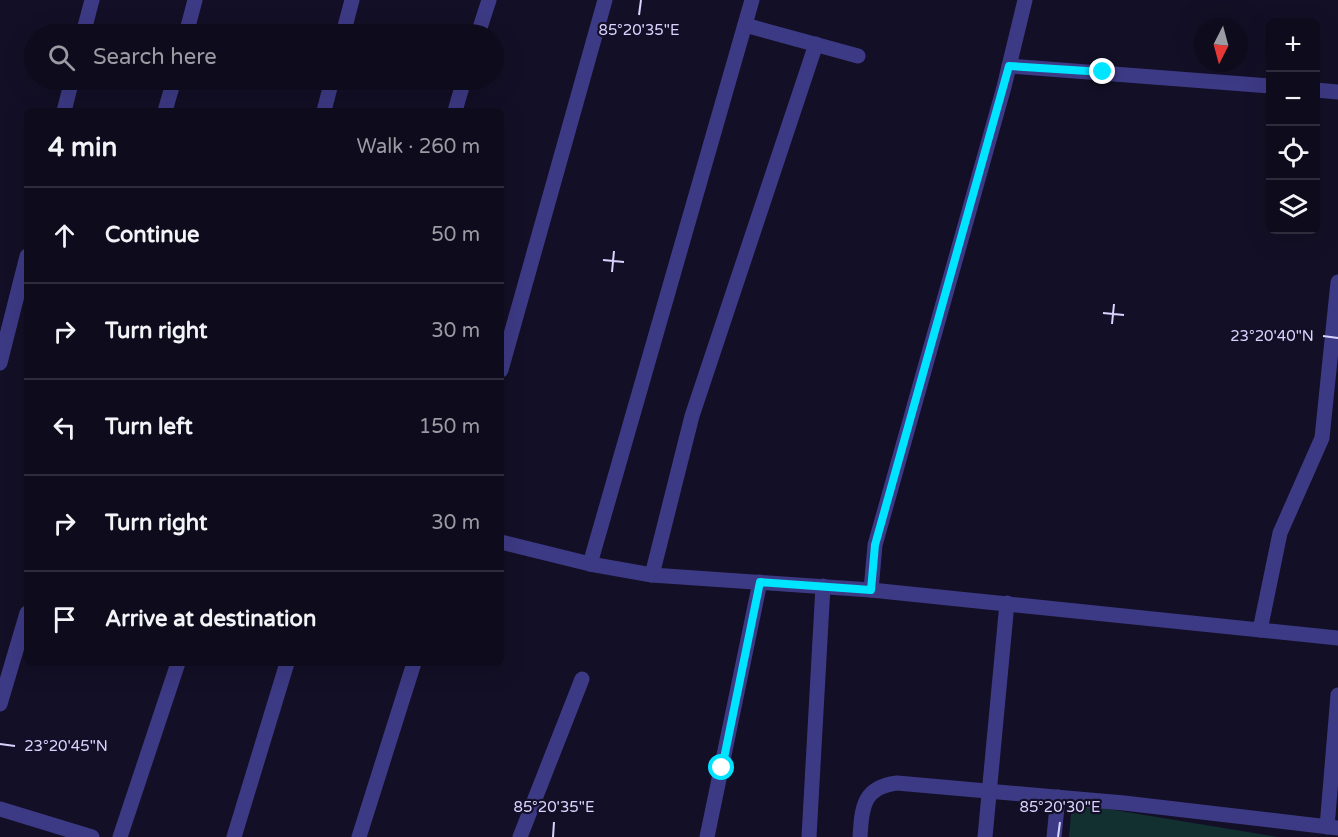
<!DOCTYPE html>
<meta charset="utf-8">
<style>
:root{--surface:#0e0b1c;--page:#171425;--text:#f1f3f6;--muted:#9b9ba3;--line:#2e2b3b}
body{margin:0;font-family:"Varela Round",sans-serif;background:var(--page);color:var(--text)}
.controls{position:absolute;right:18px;top:18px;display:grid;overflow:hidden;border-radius:9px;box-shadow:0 6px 24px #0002}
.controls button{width:54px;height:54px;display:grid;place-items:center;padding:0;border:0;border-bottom:2px solid var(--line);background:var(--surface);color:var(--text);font:30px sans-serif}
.compass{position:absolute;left:1194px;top:18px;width:54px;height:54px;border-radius:50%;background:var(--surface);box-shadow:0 6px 24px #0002;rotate:186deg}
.stop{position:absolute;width:18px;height:18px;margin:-14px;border:4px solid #00e5ff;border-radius:50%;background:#fff}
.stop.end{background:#00e5ff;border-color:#fff;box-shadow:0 2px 6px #0008}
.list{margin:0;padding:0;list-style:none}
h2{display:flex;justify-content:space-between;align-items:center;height:78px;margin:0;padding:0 24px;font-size:26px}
h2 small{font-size:20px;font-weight:400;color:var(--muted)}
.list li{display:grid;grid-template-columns:39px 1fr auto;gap:18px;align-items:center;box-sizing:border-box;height:96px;padding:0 24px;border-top:2px solid var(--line)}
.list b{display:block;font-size:22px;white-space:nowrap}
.list em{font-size:20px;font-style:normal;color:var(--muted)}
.icon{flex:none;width:33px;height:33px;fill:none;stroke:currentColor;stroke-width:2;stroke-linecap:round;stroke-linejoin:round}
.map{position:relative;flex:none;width:1338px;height:837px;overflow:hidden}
.search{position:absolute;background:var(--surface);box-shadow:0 6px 24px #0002;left:24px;top:24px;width:480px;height:66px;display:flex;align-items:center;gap:15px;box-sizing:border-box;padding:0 21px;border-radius:33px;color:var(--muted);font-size:22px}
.panel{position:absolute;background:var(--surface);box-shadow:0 6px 24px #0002;left:24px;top:108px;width:480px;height:558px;border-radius:9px}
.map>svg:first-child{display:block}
.green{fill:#12302f}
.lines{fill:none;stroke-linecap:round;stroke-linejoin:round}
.minor{stroke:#3d3a85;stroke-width:15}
.route{stroke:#00e5ff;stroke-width:8}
.ticks{fill:none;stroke:#d9d4ff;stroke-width:2}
.ticks-label{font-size:15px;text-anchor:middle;fill:#d9d4ff;stroke:#130f26;stroke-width:4.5;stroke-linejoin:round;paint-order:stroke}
</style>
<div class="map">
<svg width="1338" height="837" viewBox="0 0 1338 837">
<rect width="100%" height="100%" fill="#130f26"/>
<polygon class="green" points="1072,803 1278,837 1069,837"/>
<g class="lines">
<g class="minor">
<polyline points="745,25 858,56"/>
<polyline points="83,34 92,0"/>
<polyline points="186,34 195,0"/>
<polyline points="343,34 352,0"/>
<polyline points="478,34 489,0"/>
<polyline points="1009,66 1270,86"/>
<polyline points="1316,90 1338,92"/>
<polyline points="64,111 72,80"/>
<polyline points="165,111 174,80"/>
<polyline points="324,111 332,80"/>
<polyline points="455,111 464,80"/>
<polyline points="0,363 27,256"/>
<polyline points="501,370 605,0"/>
<polyline points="501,542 590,564 652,575 871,590 1338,638"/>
<polyline points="590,564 752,0"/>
<polyline points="652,575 692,416 816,44"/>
<polyline points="871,590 875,545 1004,87 1025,0"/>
<polyline points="1260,630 1280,533 1322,438 1338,282"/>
<polyline points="0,704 27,613"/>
<polyline points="0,809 92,837"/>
<polyline points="1327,827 1338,695"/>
<polyline points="120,837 178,663"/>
<polyline points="234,837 287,663"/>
<polyline points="359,837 414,663"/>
<polyline points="520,837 582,679"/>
<polyline points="707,837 760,582"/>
<polyline points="809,837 823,586"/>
<path d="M860,837C862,807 863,787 897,783L1124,803L1338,828"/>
<polyline points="985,837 1007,603"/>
<polyline points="1054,837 1058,797"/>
</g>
</g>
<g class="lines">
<polyline class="route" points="722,768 760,582 871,590 875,545 1009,66 1103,72"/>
</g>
<path class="ticks" d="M639,15L641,0M603,260L624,262M612,272L614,251M1103,313L1124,315M1112,324L1114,304M1323,336L1338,338M0,744L15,746M553,837L554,822M1058,837L1060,822"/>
<g class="ticks-label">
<text x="639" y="35">85°20'35"E</text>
<text x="1272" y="341">23°20'40"N</text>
<text x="66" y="751">23°20'45"N</text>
<text x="554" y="812">85°20'35"E</text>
<text x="1060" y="812">85°20'30"E</text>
</g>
</svg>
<div class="controls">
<button>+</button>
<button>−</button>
<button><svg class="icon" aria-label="locate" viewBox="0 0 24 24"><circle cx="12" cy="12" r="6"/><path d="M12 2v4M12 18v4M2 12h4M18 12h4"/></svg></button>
<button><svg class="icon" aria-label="layers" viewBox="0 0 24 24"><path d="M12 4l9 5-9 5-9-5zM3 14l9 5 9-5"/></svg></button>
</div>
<svg class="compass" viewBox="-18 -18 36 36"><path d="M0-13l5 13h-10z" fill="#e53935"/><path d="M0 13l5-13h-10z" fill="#9b9ba3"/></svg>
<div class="stop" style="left:722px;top:768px"></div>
<div class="stop end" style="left:1103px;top:72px"></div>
<div class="search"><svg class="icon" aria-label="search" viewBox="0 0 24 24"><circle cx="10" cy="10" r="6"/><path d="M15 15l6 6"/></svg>Search here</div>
<section class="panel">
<h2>4 min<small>Walk · 260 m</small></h2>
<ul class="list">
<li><svg class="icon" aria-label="ahead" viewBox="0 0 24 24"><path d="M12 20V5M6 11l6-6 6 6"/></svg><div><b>Continue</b></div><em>50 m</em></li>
<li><svg class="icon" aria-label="right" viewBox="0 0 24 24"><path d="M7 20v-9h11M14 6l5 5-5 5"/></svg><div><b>Turn right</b></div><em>30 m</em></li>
<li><svg class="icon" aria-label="left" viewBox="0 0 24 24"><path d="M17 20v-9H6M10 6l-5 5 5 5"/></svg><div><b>Turn left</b></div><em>150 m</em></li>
<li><svg class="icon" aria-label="right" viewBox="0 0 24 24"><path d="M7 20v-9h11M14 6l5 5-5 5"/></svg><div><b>Turn right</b></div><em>30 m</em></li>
<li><svg class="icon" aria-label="arrive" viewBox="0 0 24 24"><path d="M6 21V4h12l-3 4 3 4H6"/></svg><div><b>Arrive at destination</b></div></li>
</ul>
</section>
</div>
